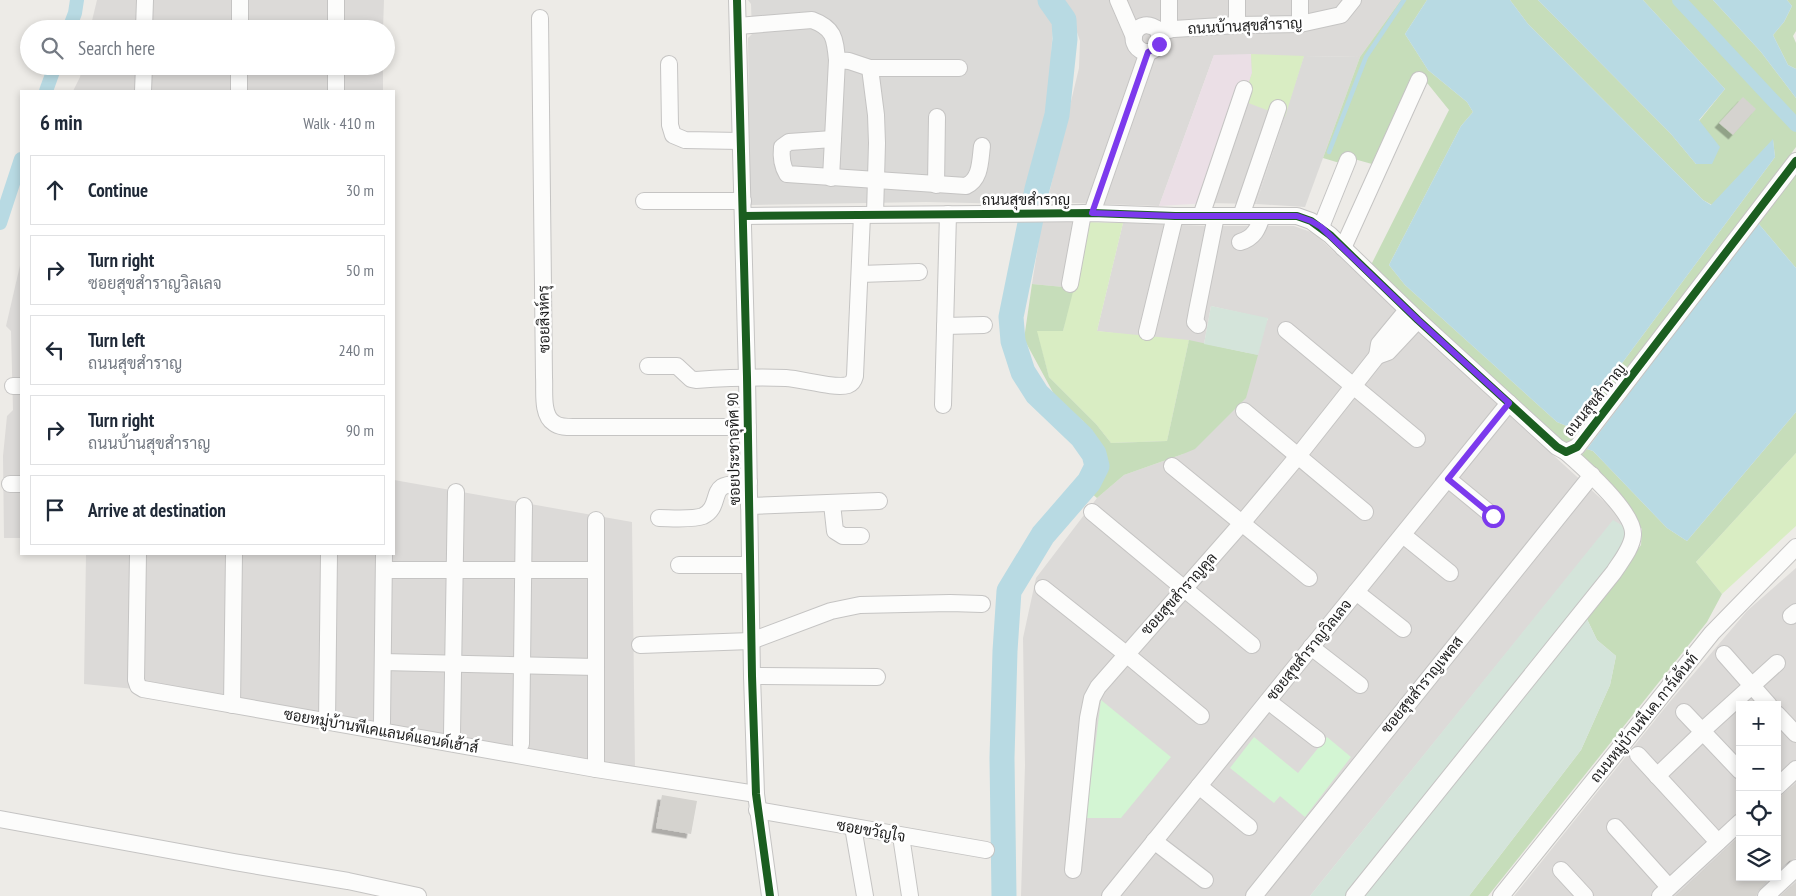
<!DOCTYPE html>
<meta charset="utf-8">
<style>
:root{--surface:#fff;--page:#f6f6f7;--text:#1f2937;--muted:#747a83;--line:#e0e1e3}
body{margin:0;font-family:"PT Sans Narrow",Sarabun,sans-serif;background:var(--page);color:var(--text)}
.controls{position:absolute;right:15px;bottom:15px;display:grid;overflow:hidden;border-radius:0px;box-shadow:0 2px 8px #0003}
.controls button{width:45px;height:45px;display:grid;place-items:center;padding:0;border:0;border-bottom:1px solid var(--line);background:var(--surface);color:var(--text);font:25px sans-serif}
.stop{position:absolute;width:15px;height:15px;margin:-11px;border:4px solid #7c3aed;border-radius:50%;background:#fff}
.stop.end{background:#7c3aed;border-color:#fff;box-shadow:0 1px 5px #0008}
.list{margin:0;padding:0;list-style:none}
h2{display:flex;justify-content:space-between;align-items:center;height:65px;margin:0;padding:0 20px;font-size:21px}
h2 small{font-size:16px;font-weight:400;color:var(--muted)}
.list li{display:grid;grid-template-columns:32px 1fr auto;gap:15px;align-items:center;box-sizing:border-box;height:70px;margin:0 10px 10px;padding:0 10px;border:1px solid var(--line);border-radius:0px}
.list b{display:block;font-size:19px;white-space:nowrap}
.list p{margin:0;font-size:16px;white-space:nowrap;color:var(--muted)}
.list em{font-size:16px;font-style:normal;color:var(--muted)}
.icon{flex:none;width:28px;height:28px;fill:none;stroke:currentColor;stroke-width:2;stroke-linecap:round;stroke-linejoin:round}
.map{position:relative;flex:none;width:1796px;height:896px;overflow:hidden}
.search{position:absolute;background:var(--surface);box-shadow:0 2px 8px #0003;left:20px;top:20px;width:375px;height:55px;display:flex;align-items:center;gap:12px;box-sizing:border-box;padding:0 18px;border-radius:28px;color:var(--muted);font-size:19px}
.panel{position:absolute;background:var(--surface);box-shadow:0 2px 8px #0003;left:20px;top:90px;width:375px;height:465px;border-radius:0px}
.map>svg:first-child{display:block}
.residential{fill:#dcdad8;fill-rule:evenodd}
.industrial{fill:#ebdfe6}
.religious{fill:#dbdad8}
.grass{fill:#d9edc3}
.forest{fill:#c6ddba}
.wetland{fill:#d4e4da}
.park{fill:#d3f5d3}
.water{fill:#b8dae3}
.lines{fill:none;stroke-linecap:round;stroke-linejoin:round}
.stream{stroke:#b8dae3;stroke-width:4.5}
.canal{stroke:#b8dae3;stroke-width:14}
.river{stroke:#b8dae3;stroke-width:25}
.building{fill:#d5d3cf;filter:url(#shadow)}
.minor-casing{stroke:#c5c4c3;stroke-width:18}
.minor{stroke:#fcfcfb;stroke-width:16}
.cycleway-casing{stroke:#fff;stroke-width:11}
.cycleway{stroke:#1b5e20;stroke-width:8}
.route{stroke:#7c3aed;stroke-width:6}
.labels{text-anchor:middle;stroke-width:5;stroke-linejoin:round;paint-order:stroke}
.street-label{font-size:15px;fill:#1e1e1e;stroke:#fff}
</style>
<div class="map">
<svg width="1796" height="896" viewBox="0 0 1796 896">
<defs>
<filter id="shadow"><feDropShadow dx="-4.5" dy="4.5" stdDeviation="0" flood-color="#0004"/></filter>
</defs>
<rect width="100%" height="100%" fill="#edebe7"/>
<g class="residential">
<polygon points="97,0 384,0 383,29 90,29"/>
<polygon points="1064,0 1401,0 1360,57 1304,56 1256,204 1208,203 1214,55 1159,206 1047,202 1079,68 1080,41 1068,6"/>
<polygon points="82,66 383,66 383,91 73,91 80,77"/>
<polygon points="1042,221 1085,222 1074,288 1032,284"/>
<polygon points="1123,223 1209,226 1294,226 1314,233 1473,382 1609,506 1625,527 1613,521 1310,896 1021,896 1025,765 1023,638 1036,578 1097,498 1124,475 1183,454 1268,319 1211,306 1204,344 1097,331"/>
<polygon points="21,261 21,538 4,538 3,456 7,416 13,410 11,331 6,326"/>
<polygon points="394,480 632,522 635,768 568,755 195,695 84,684 86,554 394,554"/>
<path d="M1796,568V896H1514L1668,704L1747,611ZM1740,705H1777V877H1740Z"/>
</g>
<polygon class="industrial" points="1251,54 1252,73 1208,203 1159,206 1214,55"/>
<g class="religious">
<polygon points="748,0 1039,0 1053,21 1049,99 1023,204 926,202 750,205 748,38 752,34 751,4"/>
<polygon points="1304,56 1360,57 1305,207 1256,204"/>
</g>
<g class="grass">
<polygon points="1251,54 1304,56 1285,117 1243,101 1252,73"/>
<polygon points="1085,222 1123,223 1097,331 1189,340 1167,441 1111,443 1096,424 1049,377 1036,330 1063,331"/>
<polygon points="1796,453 1796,526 1722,594 1696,562"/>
</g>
<g class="forest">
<polygon points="1401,0 1427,0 1405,34 1428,70 1467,102 1473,112 1461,126 1389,265 1405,285 1557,422 1569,427 1588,409 1775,157 1773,140 1712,205 1703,200 1528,24 1510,0 1538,0 1671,134 1696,164 1699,121 1725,89 1643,0 1713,0 1761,52 1796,98 1796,147 1580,437 1566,443 1556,438 1373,270 1372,263 1449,110 1428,84 1413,74 1372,164 1347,157 1343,164 1323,158 1360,57"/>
<polygon points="1787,0 1796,0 1796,31 1793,36 1796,43 1796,69 1788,65 1773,35 1784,22 1792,6"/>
<polygon points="1796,174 1796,268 1758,223"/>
<polygon points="1032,284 1074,288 1063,331 1037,331 1049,377 1096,424 1111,443 1167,441 1189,340 1258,355 1246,398 1195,449 1183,454 1124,475 1097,498 1091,493 1102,474 1105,461 1101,447 1083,421 1056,398 1024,339"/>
<polygon points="1796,412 1796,453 1696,562 1722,594 1707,622 1488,896 1469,896 1581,750 1610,685 1616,656 1597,640 1586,617 1641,545 1642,529 1580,457 1587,449 1593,451 1667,528 1687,541"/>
</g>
<g class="wetland">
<polygon points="1211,306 1268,318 1258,355 1204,344"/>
<polygon points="1613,520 1625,527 1627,536 1623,549 1348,896 1310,896"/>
<polygon points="1586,617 1597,640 1616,656 1610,685 1581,750 1469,896 1361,896"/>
</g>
<g class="park">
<polygon points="1101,700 1171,757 1121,818 1086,818"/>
<polygon points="1254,737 1298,773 1327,737 1351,757 1305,817 1280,796 1274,803 1230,768"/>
</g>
<g class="water">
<polygon points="1427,0 1510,0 1528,24 1703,200 1711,205 1773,139 1775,157 1588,409 1569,427 1557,422 1405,285 1389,265 1461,126 1473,112 1467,102 1428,70 1405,34"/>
<polygon points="1538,0 1643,0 1725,89 1699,120 1720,147 1712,164 1696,164 1671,134"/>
<polygon points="1713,0 1787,0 1792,6 1784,22 1773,35 1788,65 1796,69 1796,98 1761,52"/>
<polygon points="1758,223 1796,268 1796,412 1687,541 1667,528 1593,451 1587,449"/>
</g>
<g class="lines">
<polyline class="stream" points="1329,152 1366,57 1404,0"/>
<g class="canal">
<polyline points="1679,0 1796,125"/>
<polyline points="69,29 75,13 77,0"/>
<polyline points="46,91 55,66"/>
<polyline points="0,223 21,159"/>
</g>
<polyline class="river" points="1004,896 1002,758 1005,651 1009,591 1043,535 1089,482 1097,466 1094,454 1082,437 1037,394 1023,372 1013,341 1011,317 1037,189 1057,115 1065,39 1064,20 1050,0"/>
</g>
<g class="building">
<polygon points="1743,97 1756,109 1733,135 1719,123"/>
<polygon points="1796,783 1796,858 1789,861 1777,872 1777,800"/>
<polygon points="662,795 697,801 691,834 656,828"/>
<polygon points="1740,836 1740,877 1771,877 1759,889 1756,896 1676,896"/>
<polygon points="1796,882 1796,896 1781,896"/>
</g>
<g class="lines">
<defs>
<g id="minor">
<polyline points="737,0 747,377 752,676 756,794 770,896"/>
<polyline points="1118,0 1134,37"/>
<polyline points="1237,0 1237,25"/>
<polyline points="1300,0 1300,24"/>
<path d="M540,18L544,377C545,390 541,415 554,423C559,427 567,427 573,427H748"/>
<path d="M738,26L812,20C834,28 835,38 837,60L849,61L870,68L876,115L877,143L875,214"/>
<polyline points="144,29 145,0"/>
<polyline points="240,29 240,0"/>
<polyline points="336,29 336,0"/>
<path d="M1158,30L1160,39C1158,48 1153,53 1144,52C1122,43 1139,14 1158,30L1237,25L1300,24L1341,15L1353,0"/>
<polyline points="1169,30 1169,0"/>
<polyline points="669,64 670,125 673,135 685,140 740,141"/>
<polyline points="870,68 959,68"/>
<polyline points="143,91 144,66"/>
<polyline points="239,91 239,66"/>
<polyline points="336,91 336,66"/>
<path d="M833,139L789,142L782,147C781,156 782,166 787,174L966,186C981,179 980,161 982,146"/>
<polyline points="831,178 837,60"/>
<polyline points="936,185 937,117"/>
<polyline points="644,201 743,201"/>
<polyline points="1092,213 1148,52"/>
<polyline points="743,216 1092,213 1175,216 1297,216 1311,221 1330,235 1418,320 1557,447 1566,452 1577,447 1796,161"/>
<polyline points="1201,216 1244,89"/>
<polyline points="1241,216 1278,108"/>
<polyline points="1321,227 1348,160"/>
<path d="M1240,242C1254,238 1258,229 1262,216"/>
<polyline points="1343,248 1419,80"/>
<polyline points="860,274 919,272"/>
<polyline points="1070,284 1083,213"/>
<polyline points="1407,310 1379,344 1377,356 1388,352 1418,320"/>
<polyline points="1198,325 1195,322 1197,311 1216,216"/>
<polyline points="945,326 984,325"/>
<polyline points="1286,330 1417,439"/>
<polyline points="1147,332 1175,216"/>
<path d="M648,366H677L691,379L696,380C726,378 756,377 786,378C802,379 835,389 848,385C853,383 854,380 855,376L862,215"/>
<polyline points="13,386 21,386"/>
<polyline points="943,405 948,214"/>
<polyline points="1244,411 1365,512"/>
<polyline points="1172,466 1309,578"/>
<polyline points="1448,479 1493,516"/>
<polyline points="10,484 21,484"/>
<polyline points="832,504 835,531 843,536 861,536"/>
<polyline points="749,506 879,501"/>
<polyline points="1092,512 1252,645"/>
<path d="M659,518C670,518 693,520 703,516C718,509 713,493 722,487C728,483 741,484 749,482"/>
<polyline points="596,520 596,769"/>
<polyline points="1403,535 1450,573"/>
<polyline points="138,554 136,680 138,686 143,689 596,769 756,794"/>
<polyline points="679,565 750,565"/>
<polyline points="384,570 595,570"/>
<polyline points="1043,588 1126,654 1201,716"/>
<polyline points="1356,592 1403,629"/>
<polyline points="1791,616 1796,612"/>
<polyline points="640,645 751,641 831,611 860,605 950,603 982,604"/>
<polyline points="1311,647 1360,685"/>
<polyline points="1724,654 1769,705"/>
<polyline points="383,662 596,667"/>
<polyline points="752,676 877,677"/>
<polyline points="1268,701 1317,739"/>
<polyline points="232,705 234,554"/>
<polyline points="1684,712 1740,771"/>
<polyline points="1777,714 1796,734"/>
<polyline points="327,721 329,554"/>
<polyline points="382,723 384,554"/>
<polyline points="1702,731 1777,663"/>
<polyline points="452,734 456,492"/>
<polyline points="521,744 524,506"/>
<polyline points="1638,755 1718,842"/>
<polyline points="1657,776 1703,732"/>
<polyline points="1199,786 1249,827"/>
<polyline points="1777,787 1796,769"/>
<polyline points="757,810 986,850"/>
<polyline points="0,819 234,862 348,881 418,896"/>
<polyline points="853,827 865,896"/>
<polyline points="1615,827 1669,887"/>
<polyline points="901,836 910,896"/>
<polyline points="1154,841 1205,880"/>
<polyline points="1073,870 1088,718 1092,698 1098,687 1242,523 1298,456 1377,356"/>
<polyline points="1561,870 1585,896"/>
<polyline points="1110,896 1509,403"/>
<polyline points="1254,896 1592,475"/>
<path d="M1354,896L1614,572C1621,561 1632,548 1633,535C1635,513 1583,467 1566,452"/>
<polyline points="1501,896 1712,633 1796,547"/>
<polyline points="1660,896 1740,822"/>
<polyline points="1766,896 1796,868"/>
</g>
</defs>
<use href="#minor" class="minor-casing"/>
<use href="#minor" class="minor"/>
<defs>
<g id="cycleway">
<polyline points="737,0 747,377 752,676 756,794 770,896"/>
<polyline points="743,216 1092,213 1175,216 1297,216 1311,221 1330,235 1418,320 1557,447 1566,452 1577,447 1796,161"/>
</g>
</defs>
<use href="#cycleway" class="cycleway-casing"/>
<use href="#cycleway" class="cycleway"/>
</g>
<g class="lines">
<polyline class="route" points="1159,44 1157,48 1148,52 1092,213 1175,216 1297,216 1311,221 1321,227 1418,320 1509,403 1448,479 1493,516"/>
</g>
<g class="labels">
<g class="street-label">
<text transform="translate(1245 26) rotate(-3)" y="5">ถนนบ้านสุขสำราญ</text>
<text x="1026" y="205">ถนนสุขสำราญ</text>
<text transform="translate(544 319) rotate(-91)" y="5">ซอยสิงห์ครุ</text>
<text transform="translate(1595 400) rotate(-51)" y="5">ถนนสุขสำราญ</text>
<text transform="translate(734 449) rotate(-91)" y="5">ซอยประชาอุทิศ 90</text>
<text transform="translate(1179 594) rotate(-48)" y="5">ซอยสุขสำราญคูล</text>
<text transform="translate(1309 650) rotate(-51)" y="5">ซอยสุขสำราญวิลเลจ</text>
<text transform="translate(1422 685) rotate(-51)" y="5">ซอยสุขสำราญเพลส</text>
<text transform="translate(1644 718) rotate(-51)" y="5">ถนนหมู่บ้านพี.เค. การ์เด้นท์</text>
<text transform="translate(381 731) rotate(10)" y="5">ซอยหมู่บ้านพีเคแลนด์แอนด์เฮ้าส์</text>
<text transform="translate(871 831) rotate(10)" y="5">ซอยขวัญใจ</text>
</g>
</g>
</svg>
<div class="controls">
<button>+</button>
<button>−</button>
<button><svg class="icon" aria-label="locate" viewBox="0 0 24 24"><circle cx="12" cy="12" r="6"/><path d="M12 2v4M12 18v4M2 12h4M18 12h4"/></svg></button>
<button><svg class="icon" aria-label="layers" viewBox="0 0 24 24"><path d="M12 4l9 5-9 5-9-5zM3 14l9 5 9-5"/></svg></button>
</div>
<div class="stop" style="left:1493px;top:516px"></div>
<div class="stop end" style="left:1159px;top:44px"></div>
<div class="search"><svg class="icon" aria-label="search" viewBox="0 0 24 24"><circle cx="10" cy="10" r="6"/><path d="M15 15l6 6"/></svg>Search here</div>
<section class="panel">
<h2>6 min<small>Walk · 410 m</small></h2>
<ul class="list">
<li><svg class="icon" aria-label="ahead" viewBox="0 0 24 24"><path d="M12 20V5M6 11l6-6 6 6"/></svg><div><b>Continue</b></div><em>30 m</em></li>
<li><svg class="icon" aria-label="right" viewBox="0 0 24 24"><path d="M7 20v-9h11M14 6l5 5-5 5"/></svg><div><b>Turn right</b><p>ซอยสุขสำราญวิลเลจ</p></div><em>50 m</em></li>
<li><svg class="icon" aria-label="left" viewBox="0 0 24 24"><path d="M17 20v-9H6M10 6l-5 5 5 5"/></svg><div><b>Turn left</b><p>ถนนสุขสำราญ</p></div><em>240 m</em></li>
<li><svg class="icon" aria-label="right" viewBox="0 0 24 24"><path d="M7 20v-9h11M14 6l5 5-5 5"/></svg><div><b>Turn right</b><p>ถนนบ้านสุขสำราญ</p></div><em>90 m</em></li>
<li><svg class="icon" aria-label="arrive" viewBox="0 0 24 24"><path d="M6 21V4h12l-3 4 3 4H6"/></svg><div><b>Arrive at destination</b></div></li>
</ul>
</section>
</div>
